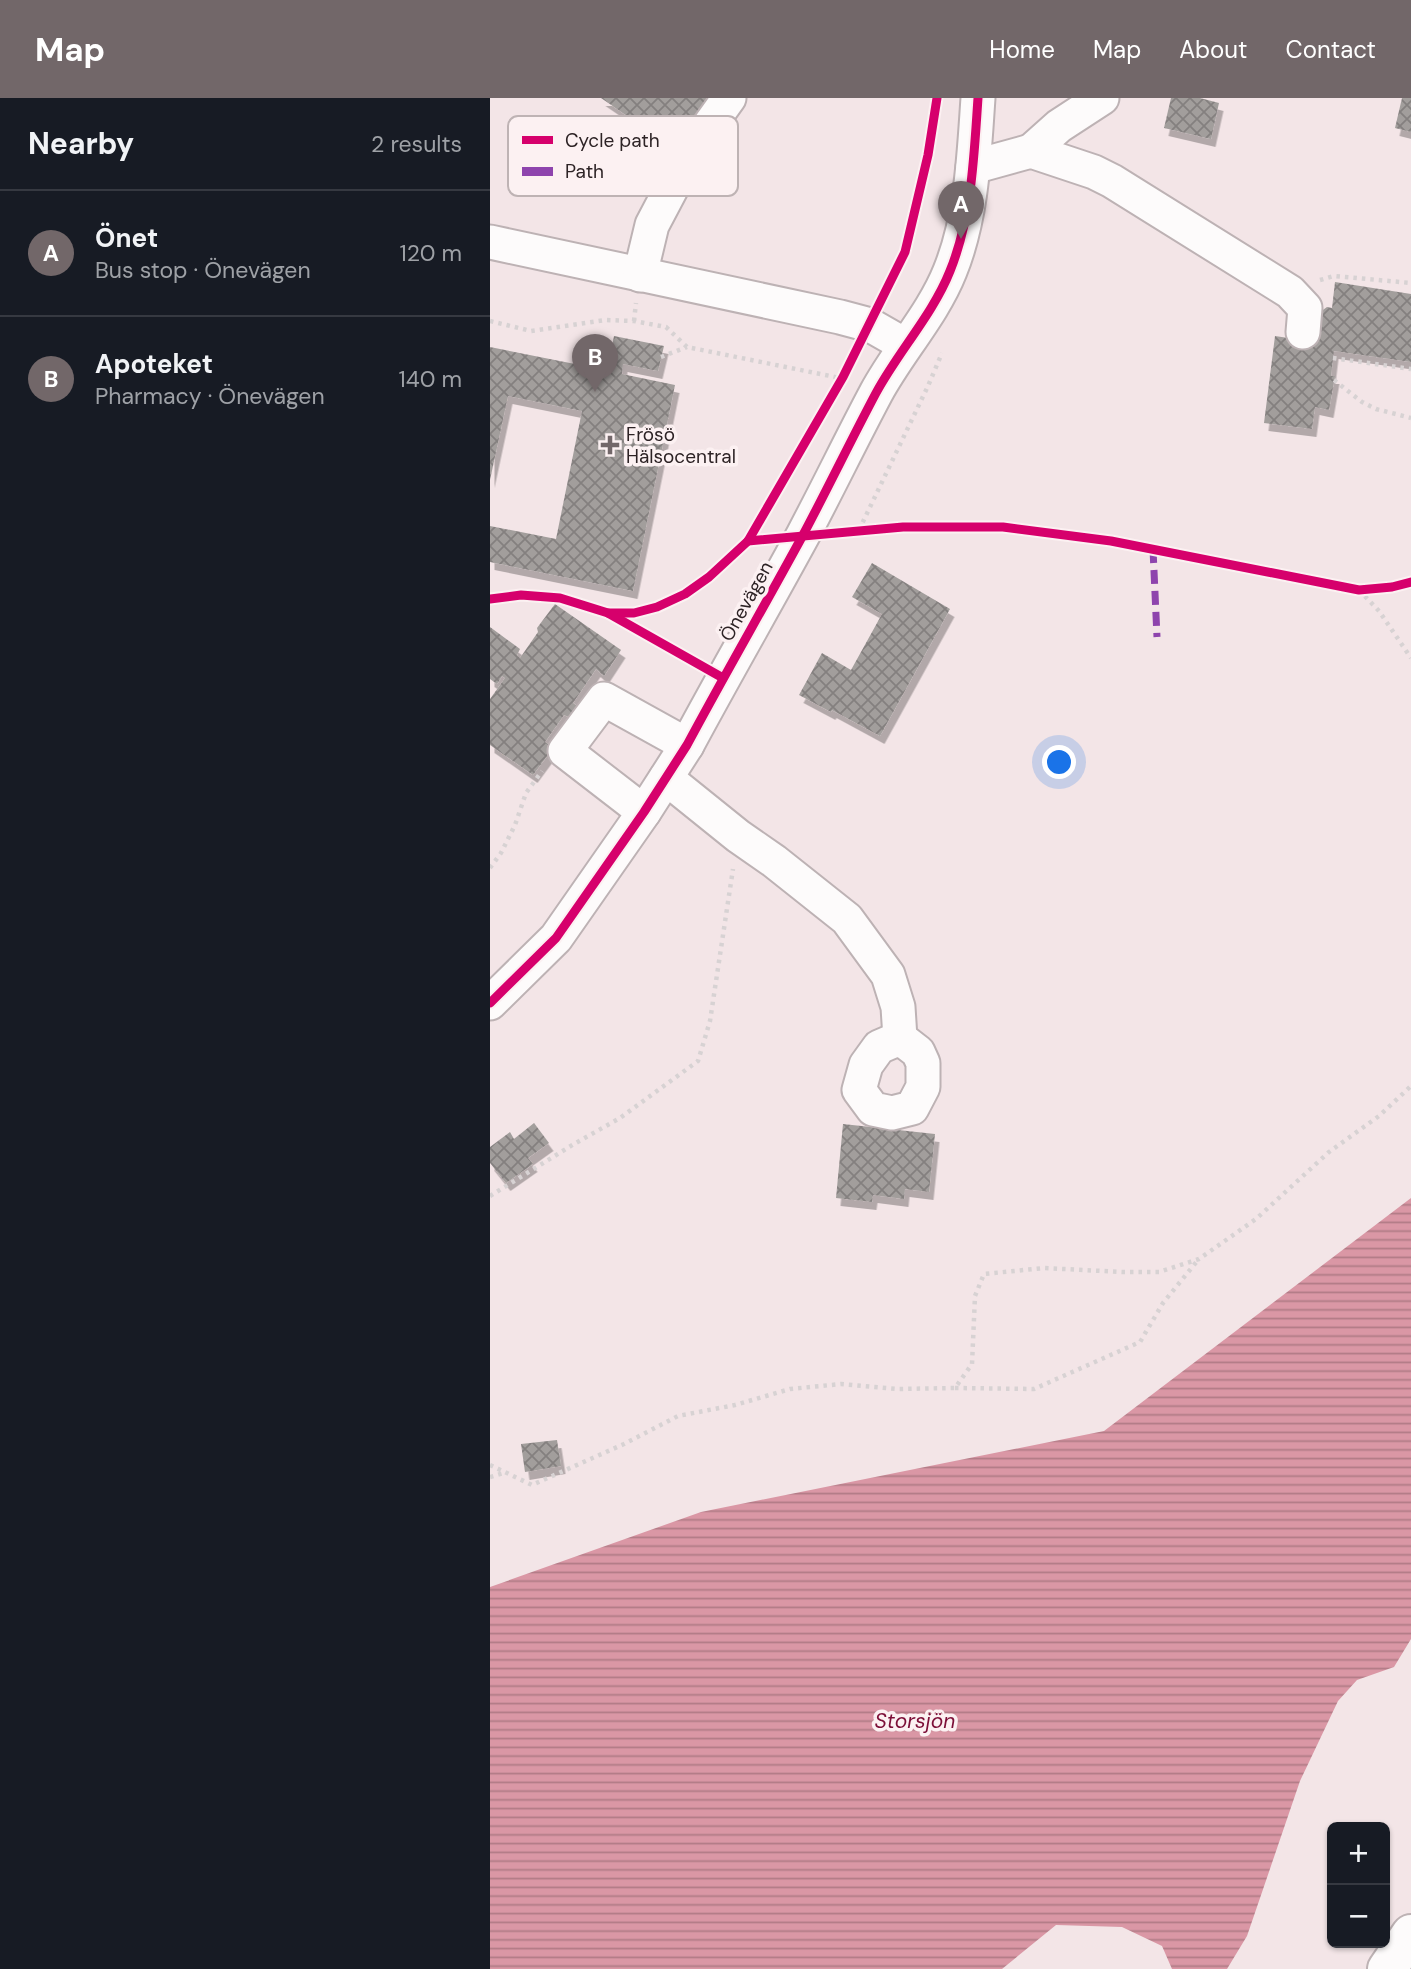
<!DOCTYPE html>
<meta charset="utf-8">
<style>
:root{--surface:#171b24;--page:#242831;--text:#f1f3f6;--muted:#9ea1a6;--line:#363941;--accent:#726769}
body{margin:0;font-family:"DM Sans",sans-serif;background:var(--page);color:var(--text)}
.controls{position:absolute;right:21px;bottom:21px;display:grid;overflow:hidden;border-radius:10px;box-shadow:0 2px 5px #0004}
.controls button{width:63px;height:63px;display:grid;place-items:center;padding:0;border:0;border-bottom:2px solid var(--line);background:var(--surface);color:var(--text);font:35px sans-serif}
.you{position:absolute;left:570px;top:665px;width:24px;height:24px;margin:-18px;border:5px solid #fff;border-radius:50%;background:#1a73e8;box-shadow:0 0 0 10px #1a73e833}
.badge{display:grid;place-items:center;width:46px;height:46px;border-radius:50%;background:var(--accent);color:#fff;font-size:23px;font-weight:700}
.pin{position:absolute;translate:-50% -58px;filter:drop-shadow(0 2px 4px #0008)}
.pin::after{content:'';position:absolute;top:37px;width:24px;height:21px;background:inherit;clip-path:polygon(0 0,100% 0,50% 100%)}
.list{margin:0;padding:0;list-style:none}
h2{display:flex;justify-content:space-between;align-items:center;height:91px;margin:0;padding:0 28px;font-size:30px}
h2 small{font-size:23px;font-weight:400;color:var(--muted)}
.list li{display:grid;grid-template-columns:46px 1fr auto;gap:21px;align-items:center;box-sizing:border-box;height:126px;padding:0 28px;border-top:2px solid var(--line)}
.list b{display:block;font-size:26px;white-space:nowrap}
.list p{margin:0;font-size:23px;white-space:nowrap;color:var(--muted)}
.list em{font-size:23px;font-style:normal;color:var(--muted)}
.map{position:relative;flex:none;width:921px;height:1871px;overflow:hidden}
header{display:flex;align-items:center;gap:42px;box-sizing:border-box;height:98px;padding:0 35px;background:var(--accent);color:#fff}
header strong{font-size:33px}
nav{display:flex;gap:38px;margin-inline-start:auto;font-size:24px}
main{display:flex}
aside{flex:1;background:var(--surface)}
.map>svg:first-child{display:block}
.water{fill:url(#water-rules)}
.building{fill:url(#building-cross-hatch);filter:url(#shadow)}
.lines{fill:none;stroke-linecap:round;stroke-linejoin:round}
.minor-casing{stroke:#bdb2b4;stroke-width:37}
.major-casing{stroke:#bdb2b4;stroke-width:42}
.path{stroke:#d7d2d3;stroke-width:4.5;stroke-dasharray:3.5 5;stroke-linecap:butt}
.minor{stroke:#fdfbfb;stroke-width:33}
.major{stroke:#fdfbfb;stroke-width:38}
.quiet{stroke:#8e44ad;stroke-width:7;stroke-dasharray:14 7;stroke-linecap:butt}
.cycleway-casing{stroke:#fcf1f2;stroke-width:13}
.cycleway{stroke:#d6006c;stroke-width:9}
.poi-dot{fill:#726769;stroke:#fcf1f2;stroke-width:2.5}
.labels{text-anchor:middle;stroke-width:7;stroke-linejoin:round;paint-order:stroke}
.poi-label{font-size:19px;fill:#2d2325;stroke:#fcf1f2;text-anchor:start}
.street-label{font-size:19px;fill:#2d2325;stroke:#fcf1f2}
.water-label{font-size:21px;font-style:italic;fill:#7c0e37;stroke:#fcf1f2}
.key{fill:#fcf1f2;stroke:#beb3b4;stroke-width:2}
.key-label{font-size:19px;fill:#2d2325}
</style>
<header>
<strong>Map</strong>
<nav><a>Home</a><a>Map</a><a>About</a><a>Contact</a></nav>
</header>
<main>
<aside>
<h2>Nearby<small>2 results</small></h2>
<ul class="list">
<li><span class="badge">A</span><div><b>Önet</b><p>Bus stop · Önevägen</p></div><em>120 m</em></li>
<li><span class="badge">B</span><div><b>Apoteket</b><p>Pharmacy · Önevägen</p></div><em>140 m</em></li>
</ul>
</aside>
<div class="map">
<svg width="921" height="1871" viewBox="0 0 921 1871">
<defs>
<pattern id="water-rules" width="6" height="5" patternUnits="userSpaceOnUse" patternTransform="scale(1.75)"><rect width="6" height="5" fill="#da97a5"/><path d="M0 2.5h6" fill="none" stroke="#b17b86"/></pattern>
<pattern id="building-cross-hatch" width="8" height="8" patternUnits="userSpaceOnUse" patternTransform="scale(1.75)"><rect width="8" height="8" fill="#a29e9c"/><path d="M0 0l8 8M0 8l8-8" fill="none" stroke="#84807f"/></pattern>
<filter id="shadow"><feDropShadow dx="4.5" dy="8" stdDeviation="0" flood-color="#0004"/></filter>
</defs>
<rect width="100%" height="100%" fill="#f3e5e7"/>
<polygon class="water" points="921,1100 921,1541 904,1569 867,1582 848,1603 810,1683 757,1838 737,1871 682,1871 672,1848 632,1829 566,1827 512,1871 0,1871 0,1489 211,1414 614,1333"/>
<g class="building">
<polygon points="111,0 223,0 203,27 195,21 178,46"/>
<polygon points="681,0 710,0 729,5 721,41 674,30"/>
<polygon points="912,0 921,0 921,34 905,30"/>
<polygon points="845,184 921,196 921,264 844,253 841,278 845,278 839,312 825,309 822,331 774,325 785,238 825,244 830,214 837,209 842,210"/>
<polygon points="124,238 174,248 168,273 133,266 132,276 185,287 143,493 0,464 0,428 66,441 92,313 18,298 0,382 0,249 120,273 122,263 119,263"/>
<polygon points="382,465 460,511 390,638 342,612 341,614 309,597 332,555 361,572 392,516 362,499"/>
<polygon points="65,506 131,552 114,578 106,571 83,605 87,608 79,619 74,617 55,644 63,650 43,677 0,647 0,601 15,580 12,578 7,586 0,581 0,529 30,551 27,557 30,560 48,534 47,530"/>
<polygon points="44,1025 59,1045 38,1060 43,1066 16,1085 0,1065 0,1049 20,1034 24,1041"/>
<polygon points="353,1026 445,1036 439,1094 415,1091 414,1101 383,1097 382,1104 346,1100"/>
<polygon points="67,1342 71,1368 35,1374 31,1346"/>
</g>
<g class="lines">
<defs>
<g id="minor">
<polyline points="541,53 569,28 612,0"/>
<polyline points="483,69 541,53 604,74 622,83 800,194 815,210 813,234"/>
<polyline points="0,144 350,219 380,227 415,247"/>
<polyline points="150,177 162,127 201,53 239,0"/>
<polyline points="176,680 248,738 284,763 357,821 398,877 408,909 410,940 428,954 433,965 433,989 422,1010 402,1015 383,1011 369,992 376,967 389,949 410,940"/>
<polyline points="154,714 75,653 114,601 197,647"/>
<path d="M0,905L66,840L154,714L197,647C235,576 275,507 313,437C338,390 361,342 386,295C408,254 443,216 460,173C482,119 484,57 488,0"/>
</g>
<polyline id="major" points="897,1871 921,1836"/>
</defs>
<use href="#minor" class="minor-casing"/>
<use href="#major" class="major-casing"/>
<g class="path">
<polyline points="830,182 844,178 921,185"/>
<polyline points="0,223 41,233 116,222 144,223 176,229 197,249 360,282"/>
<polyline points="144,223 146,205"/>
<polyline points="171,259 197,249"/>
<polyline points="843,260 921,271"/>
<polyline points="844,282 872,304 886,311 921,320"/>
<polyline points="369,432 438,288 452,255"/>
<polyline points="869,492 889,513 921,560"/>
<polyline points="0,770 11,755 25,727 36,695 52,673"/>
<polyline points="0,1098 84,1046 130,1020 208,963 220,923 243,771"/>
<polyline points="465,1290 544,1291 650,1244 673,1205 708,1162"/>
<polyline points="0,1367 42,1387 134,1346 188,1318 245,1307 300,1291 351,1286 408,1291 465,1290 482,1266 485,1198 494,1176 554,1170 633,1174 669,1174 709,1161 766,1121 839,1054 889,1018 921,988"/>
<polyline points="0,1379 14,1375"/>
</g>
<use href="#minor" class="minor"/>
<use href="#major" class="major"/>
<polyline class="quiet" points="663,451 667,539"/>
<defs>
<g id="cycleway">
<polyline points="258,443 413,429 513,429 621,443 869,492 902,489 921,484"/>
<polyline points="0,501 31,497 70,500 118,515 144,515 167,509 195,496 219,479 258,443 353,279 415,154 438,57 447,0"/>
<polyline points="118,515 233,580"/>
<path d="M0,905L66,840L154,714L197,647C235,576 275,507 313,437C338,390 361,342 386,295C408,254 443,216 460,173C482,119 484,57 488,0"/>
</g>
</defs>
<use href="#cycleway" class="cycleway-casing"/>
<use href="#cycleway" class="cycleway"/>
</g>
<path class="poi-dot" d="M116.5 336.5h7v7h7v7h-7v7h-7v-7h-7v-7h7z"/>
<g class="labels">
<g class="poi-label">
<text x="136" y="343">Frösö<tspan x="136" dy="22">Hälsocentral</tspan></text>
</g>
<g class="street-label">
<text transform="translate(256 503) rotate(-61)" y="7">Önevägen</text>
</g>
<g class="water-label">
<text x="425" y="1630">Storsjön</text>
</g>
</g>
<rect x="18" y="18" width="230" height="80" rx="10" class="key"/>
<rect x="32" y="38" width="31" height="8" fill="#d6006c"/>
<rect x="32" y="69" width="31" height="9" fill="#8e44ad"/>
<g class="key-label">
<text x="75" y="49">Cycle path</text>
<text x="75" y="80">Path</text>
</g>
</svg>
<div class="controls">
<button>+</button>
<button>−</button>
</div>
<div class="you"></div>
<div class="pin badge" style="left:471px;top:141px">A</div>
<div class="pin badge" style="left:105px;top:294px">B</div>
</div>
</main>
